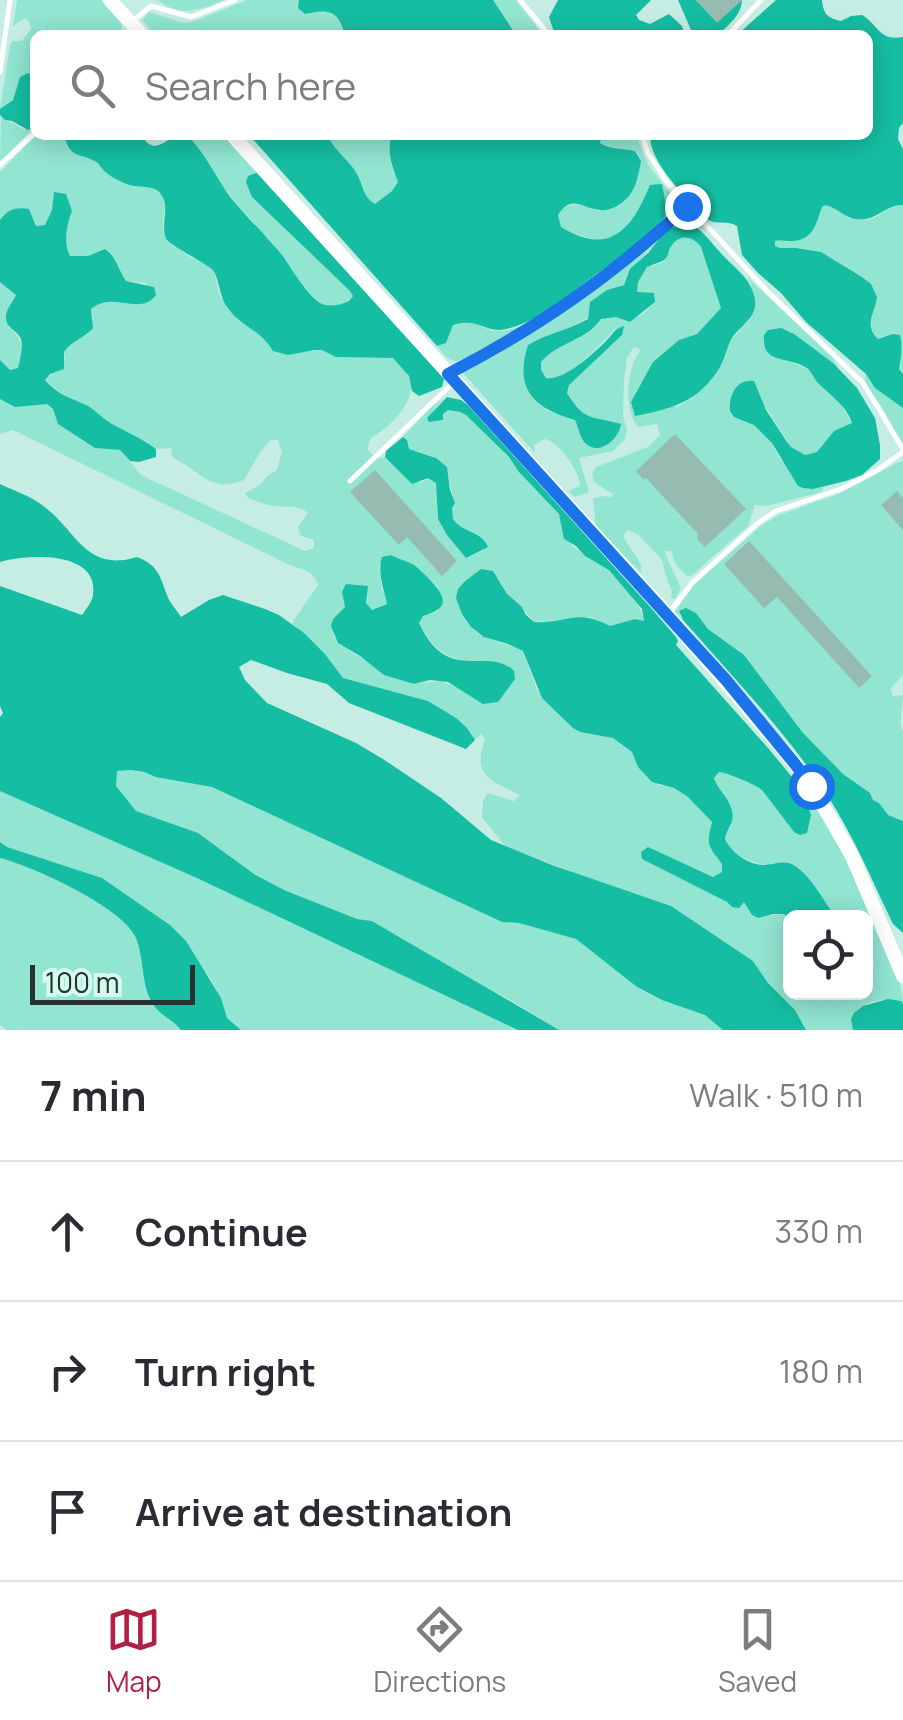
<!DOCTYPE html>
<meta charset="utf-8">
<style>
:root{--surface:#fff;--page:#f2f2f3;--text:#2b2b33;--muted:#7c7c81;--line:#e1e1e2;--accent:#b21f45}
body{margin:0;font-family:Manrope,sans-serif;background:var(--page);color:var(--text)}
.controls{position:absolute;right:30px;bottom:30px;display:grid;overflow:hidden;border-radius:15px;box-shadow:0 5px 25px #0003}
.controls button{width:90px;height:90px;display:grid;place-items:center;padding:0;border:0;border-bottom:2px solid var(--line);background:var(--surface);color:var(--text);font:50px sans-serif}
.scale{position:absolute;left:30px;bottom:25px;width:165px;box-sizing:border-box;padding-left:10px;border:5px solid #24332f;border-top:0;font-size:28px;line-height:35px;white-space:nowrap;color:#24332f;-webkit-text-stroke:8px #d3fbf0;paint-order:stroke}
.stop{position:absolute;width:30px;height:30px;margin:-22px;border:8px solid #1a73e8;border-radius:50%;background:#fff}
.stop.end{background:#1a73e8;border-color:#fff;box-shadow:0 2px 10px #0008}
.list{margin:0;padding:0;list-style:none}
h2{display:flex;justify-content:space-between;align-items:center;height:130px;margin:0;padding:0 40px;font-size:42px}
h2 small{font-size:32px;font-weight:400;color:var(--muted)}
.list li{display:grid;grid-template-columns:65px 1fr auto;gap:30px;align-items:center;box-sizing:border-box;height:140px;padding:0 40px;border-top:2px solid var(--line)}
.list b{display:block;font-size:38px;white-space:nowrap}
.list em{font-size:32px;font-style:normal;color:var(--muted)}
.icon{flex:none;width:55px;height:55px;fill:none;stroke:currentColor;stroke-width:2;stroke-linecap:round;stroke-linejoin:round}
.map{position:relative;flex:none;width:903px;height:1030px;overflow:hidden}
.search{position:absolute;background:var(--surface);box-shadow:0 5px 25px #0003;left:30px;right:30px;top:30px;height:110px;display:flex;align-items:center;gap:25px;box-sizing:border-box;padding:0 35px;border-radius:15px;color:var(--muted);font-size:38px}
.sheet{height:550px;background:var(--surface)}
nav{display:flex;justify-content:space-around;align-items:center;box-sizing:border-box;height:140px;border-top:2px solid var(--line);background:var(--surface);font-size:28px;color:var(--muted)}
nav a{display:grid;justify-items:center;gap:5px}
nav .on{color:var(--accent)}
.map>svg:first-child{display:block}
.green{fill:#91e5d1;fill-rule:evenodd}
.forest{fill:#15bda2}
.building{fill:#96bcb2}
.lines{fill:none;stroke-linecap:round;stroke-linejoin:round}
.service{stroke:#fff;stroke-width:5}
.secondary{stroke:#fff;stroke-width:14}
.route{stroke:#1a73e8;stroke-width:12}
</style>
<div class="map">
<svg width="903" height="1030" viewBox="0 0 903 1030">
<rect width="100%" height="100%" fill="#c6ede3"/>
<g class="green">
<polygon points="17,0 101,0 121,23 123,35 35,35 35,77 28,73 19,80 13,99 0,109 10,45 13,41 22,41 31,29 29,21 25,18 13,26"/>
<path d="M158,0H224C200,10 179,18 158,0Z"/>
<path d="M247,0H299V8L305,14C329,10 337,9 345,35H156L142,20L149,12L184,23L195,21Z"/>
<polygon points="493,0 516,0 543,35 516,35"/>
<polygon points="1,117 23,129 31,130 0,162"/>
<path d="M36,135H64C71,161 79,151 98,163C104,174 119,182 130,185C144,189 158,183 164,200C167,209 163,215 163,224C163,229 165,234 166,239L190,257L210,266L214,271L220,296L228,309L265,338L305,351L322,350L337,357L394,358C400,364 407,370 409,378C418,402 390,427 371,438L367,449L376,458L385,457L421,483L428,478L436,483L438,519L466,558L484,550L478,534C468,531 454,528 452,516C451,510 454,505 453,500C452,489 448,478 447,467L432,456L409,449L407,440L403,437L431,407L443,399L433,411V422L443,420L442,414L448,410C477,411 505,455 522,475C533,489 552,501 560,516C563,523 563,532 564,539C574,545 581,554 591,560C593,561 596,561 599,562C614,570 642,605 644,621L610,626L591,617L534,622L522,607L507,595L498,578L481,569L464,582L458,589C462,615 465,630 492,640C503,644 512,645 523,651L537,690L567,722L580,732L613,738L632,752L638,767L659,785L674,788L688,797L712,822C707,841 710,849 723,864L722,872L714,877L665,856L642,859L727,902L732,907L744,902L752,915L766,916L784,914L790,918V992H866V988L870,990L874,963L866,957V918L836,917L799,869C773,866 738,866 725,839C726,833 731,827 731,821C734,806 719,791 714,778L719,772C726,772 756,785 762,790L794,832L806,798L802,789C838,835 861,891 883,944C892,963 903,983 903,1004C884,994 847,1003 853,1030H806L795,1010L768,983L753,961L671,906L599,882L505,846L482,817L483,801L488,793L514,801L520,795C490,780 472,777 485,739L481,734L475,740L467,728L428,701L343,678L325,654L292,623L318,585C314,572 305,569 292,566L13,430L0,434V399C16,408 30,403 47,404L53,409L58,424L95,448L120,450L141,475L305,551L314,548V540L300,535L298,527L308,513C297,504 288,508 274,506C265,505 257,501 248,498L245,493L260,485L267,476L277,470L282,452L278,440H271C258,452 253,465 244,480C209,493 204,473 175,459L171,455L172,448L156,449L146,441L137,438L102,418L87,406L67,398L45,380L65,361L64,352L74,340L88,334L93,317L91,308C114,290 140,316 156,295L145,283L126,281C118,270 117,257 106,249L88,256H70C63,244 67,224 72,210L65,194L52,210L45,225L36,226L29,209L3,215L0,220V172ZM391,555L418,568L438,588V611L423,616L419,623C432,648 449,663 479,662L465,690L440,681L413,684L372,665L338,643L333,634V619L345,607L368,595L366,603L372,610L388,603L382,589L379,565Z"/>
<path d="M184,135H224L259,172L252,197L350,291L353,296C346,305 329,310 319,303C303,291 292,270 281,254C262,229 238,209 221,183C209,166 201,146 184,135Z"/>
<path d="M327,135H392C386,152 391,166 398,182L392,191L375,204C363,196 365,188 358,176C349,161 335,152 327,135Z"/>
<path d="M601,135H636L648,165L673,197L671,213L665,217L666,206L643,203C636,212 631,223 623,230C608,247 577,237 561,227L558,215C570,198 583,205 600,211L641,161L636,151C622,148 611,150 600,143Z"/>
<path d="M826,205C850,212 866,233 889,206L903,205V374L899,369L902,346L893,334L877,339L869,325L877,297L862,277L821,252L796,248H780L775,246V241C811,237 809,243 822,207Z"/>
<path d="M660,237C649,253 630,265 624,285L607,290L590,302L588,318C569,330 547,333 528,345L546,410L575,420L583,442L612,422C590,421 579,411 567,393L569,384L622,335L615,329C606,340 568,378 555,379C552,380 549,379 546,378L541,370V362L552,349L596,326C607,310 619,320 635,317C644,315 649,308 655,302L636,292L638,282L647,267C652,265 658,265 662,262C671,256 666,248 674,241C700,221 706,263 711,277C714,288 719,297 721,308L697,334L679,340L653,362L646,378L635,393L678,407L705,387L717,371L732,339L750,319L751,285L747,277L833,358L838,368L789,331L763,341C768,363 790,358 806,369C820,379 847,408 852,424L834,431L818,452L805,455L791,447L764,405L730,411L734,416L754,425L772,443L779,457L808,489L824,487L821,492L767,506L755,505L748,526L691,576H687L676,565L671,551H664L681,588L675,599L671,598L672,591L666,576L662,560L638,534L627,530L623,537L641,564V573L596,526L593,499L602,496L611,497L613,494L594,482L592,474L596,467L648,447L660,435L657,424L638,427C624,410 626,368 640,351L638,348H633L627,358L624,380L623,417L627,430L625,439L613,451L579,458L589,492L574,497L569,491L580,485C579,470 560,443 545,439L534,445L535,453L462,372L464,368C534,330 602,290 660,237Z"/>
<path d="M0,282L16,295L8,311L9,327C25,341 22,348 19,368L10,370L0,360Z"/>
<path d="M569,295L568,299C548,312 475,362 455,361C447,360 442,352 437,346L446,343L453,325C480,316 479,331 498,331C525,331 548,308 569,295Z"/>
<polygon points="866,374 875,388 903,408 903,445 882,407 864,382"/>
<path d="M901,461H903V675L890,689L893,696L903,695C903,708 898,720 903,732V821L888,815L873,800L870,793L843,774L805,736L744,655L708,629L696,613L680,611V616L675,612L694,585L762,525L779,515L841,493Z"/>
<polygon points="131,770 212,787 502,922 519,923 576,939 637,987 648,994 706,1015 723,1030 559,1030 509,999 468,979 372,921 357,919 284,890 254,874 198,833 136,811 115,786 117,771"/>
<polygon points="0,791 199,879 518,1030 241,1030 227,1018 221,998 210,978 170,925 102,878 7,847 0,842"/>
<path d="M0,858C33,866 115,904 133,932C154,965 134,1001 179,1025L181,1030H6L0,1025Z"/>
</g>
<g class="forest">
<path d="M299,0H493L516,35H345C338,10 329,9 305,14L298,8Z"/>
<polygon points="558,0 651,0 636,15 639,20 650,24 669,14 682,26 685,35 555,35 549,17"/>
<path d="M678,0H696L717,22L737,4L734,0H742C741,16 729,24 718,35H707L691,30Z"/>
<path d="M776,0H822C823,14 828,18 841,21L851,16L862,15C880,26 878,41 903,37V123L899,128L898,139L903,149V205C885,204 877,222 856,219C846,218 837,208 826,205L822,207C816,224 813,241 791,241C786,241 780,240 775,241V246L780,248H796L821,252L862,277L871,284L877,297C875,314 863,324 878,339L893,334L900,335C903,347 901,357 899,369L903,374V408L875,388L866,374L806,322L781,293L758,273L742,255L737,226C728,220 717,225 709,220C688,199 650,165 650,135H868V35H737Z"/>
<polygon points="28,73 35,77 35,127 28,130 12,121 5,120 0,115 0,109 13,100 20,77"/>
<path d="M64,135H141C158,162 169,129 186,136C199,142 220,184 231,198C240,209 251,221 262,232C268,240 276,247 282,255C291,268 307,295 320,303C328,308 341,305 349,301L353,296L350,291L252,197L246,182L248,176L259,172L433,365L444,379L442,387L419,396L412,391L409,376L393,358L336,357L322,350H314L288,355L273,351C259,328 242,328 227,307C219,296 220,281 213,270C210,266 175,248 166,239C161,223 168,212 164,200C158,183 144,189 130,185C119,182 104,174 98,163C79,151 71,161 64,135Z"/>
<path d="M249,135H327C335,152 350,160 358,176C364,188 363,196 375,204L392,191L398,182C392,166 386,151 392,135H601L600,143C611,150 622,148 635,151L641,161C637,182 635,196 615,207C610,209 606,211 600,210C581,208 572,194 558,215L561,227C610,257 632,229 650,185L662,184L666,206L665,217C647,237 627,253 605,268C574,289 543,321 506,329C485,334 479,317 453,325L446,343L437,346Z"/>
<path d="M54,192L66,194L72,211C67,223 63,244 70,256H88L105,249C117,257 118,270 126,281L154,287L156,295C140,317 114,290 91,309L93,328C85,338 72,340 64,352V369L50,374L45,380C57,394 70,398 86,405C94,409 99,415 106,420C122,431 141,437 156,449V457L139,462L130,461L120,450L95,448L58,424L53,409L47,404L15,407L0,399V360L10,370L18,368C20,362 24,342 20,337C15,329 6,328 6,317C6,309 13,302 16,295L0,282V220C8,209 16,207 29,209L36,226L45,225L52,210Z"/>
<path d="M683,223C700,225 708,239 719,251C733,268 751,276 755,300C757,318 741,325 732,338C727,347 725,358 720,367C699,402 671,409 635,416L631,402L653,362L679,340L697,334L721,308L701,247C694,237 681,233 672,245C667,251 670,255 664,260C663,261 649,266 647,267L638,282L637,292L654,293L655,302L630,322L616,317L601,319C586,341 559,341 541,362V370L546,378C564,381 593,354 606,341C613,334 614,329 624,326L622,335L569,385L567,393C585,422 592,416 621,424C619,439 599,457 585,443C580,438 578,426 575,420C533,408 514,389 528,345C547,333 569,330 588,319L590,302L607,290L624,285L630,269L649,252L666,230Z"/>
<path d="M781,328L794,334L833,363L857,388L875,418L880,445V459L862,475L846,481L813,489L803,488L798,486L772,443L754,425L734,417L730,411C729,395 736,379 754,381L766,410L787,442L791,447L805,455L817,452L834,431L852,423C847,406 829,394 817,382C814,378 812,373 808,369C790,355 761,366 764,335L768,330Z"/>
<path d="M447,397L461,400L469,406L652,609L676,637L678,641L676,645L768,748L802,789L811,815L807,833L800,835L794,832L762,790C756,785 726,772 719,772L714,778C719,793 736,803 732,821C730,827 726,832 725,839C731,852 748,865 764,865C775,865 784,859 795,866C812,877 824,902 836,917L790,918L784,914H773L758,918L752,915L744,902L739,908L732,907L727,902L642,859L641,852L648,847L713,877L722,872V864C708,845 706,846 712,822L688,797L674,788L652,782L638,767L632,752L613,738L580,732L573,728L542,698L523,651L508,644L484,637L471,627L462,614L456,598L458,589L464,582L481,569L493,571L507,594L522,607L526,615L534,622C568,624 575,608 610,626L635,619L644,621L642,609L609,570L585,556L576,546L564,539L559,514L519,472L508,456L466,415L460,412L448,410L443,414V420L429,422L427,418Z"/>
<path d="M403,437L407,440L409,449L436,458L447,467L450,490L455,503L452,508L453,519C462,533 481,530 488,547L466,558L447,535L438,519L436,483L428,478L412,484L385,457L386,451Z"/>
<path d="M0,484C14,491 29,495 42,505C77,530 85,573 137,557C158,565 160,576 167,595C170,604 177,610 181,617L209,600L223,595L265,609L279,615L304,633L325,654L343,678L428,701L456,718L467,728L475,740L466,749L349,703L327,684L287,673L251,660L239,667L245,680L267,703L356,743L383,759L441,798L491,840L552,865L671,906L753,961L768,983L795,1010L806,1030H723L705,1015L662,1000L637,987L576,939L519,923L502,922L212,787L156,777L144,772L131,770L117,771L116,786L136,811L198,833L254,874L284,890L357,919L372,921C434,958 497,993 559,1030H518L199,879L0,791V717L3,713L0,706V586L82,615C86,609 93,601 93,594C99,550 26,554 0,562Z"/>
<path d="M391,555C398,559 407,561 414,565C421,570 426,576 432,582C449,601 446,609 423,616L419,623C448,686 487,645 514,671L515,679L498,702L483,704L448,682L430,680L414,684L384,675L360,656L338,643L331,626L333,619L345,607L342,592L346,584L368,586L366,603L372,610L387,604C384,589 377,572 382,557Z"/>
<path d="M686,608L696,613L708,629L744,655L803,733L843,774L870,793L873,800L879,803L888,815L903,821V933L893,924C872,880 853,835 826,793C785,731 732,676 683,620L679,611Z"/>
<path d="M0,842L7,847L102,878L170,925L186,941L221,998L227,1018L241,1030H181C174,1020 160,1016 153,1004C140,984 145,957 135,936C120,906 32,866 0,858Z"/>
<polygon points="888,999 901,1001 903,1004 903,1030 853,1030 851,1019 854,1013 863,1006"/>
</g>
<g class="building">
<polygon points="696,0 742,0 717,23"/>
<polygon points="675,434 746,509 705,547 697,539 698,534 646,478 644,480 636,471"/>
<polygon points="375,470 457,561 442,576 407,537 399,545 350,492"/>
<polygon points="897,491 903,498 903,530 881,505"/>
<polygon points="749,541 872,676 859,688 777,597 764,608 724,564"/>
</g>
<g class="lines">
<g class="service">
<polyline points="520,0 549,35"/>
<polyline points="133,21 151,6 191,17 235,0"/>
<polyline points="728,35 761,0"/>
<polyline points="0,72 10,0"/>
<polyline points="642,135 648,153 666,181 766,290 863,383 903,449"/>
<polyline points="0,165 35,133"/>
<path d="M451,372C538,328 615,273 686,207"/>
<polyline points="350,481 453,383"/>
<polyline points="669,613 692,583 758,523 776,511 841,489 876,471 903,452"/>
</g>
<g class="secondary">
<polyline points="110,0 142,35"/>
<polyline points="232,135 668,615 795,764 822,804 852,856 903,976"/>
</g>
</g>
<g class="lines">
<path class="route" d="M687,206C612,276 539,327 448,374L726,680L795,764L811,786"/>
</g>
</svg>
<div class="controls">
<button><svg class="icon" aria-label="locate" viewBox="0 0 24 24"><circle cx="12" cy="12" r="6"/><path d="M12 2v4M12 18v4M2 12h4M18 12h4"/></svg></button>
</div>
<div class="scale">100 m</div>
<div class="stop" style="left:811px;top:786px"></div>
<div class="stop end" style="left:687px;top:206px"></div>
<div class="search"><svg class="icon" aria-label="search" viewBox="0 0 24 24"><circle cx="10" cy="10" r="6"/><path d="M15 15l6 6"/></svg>Search here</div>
</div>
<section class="sheet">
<h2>7 min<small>Walk · 510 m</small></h2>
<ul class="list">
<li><svg class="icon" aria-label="ahead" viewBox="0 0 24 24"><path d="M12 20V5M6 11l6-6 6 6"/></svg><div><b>Continue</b></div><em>330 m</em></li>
<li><svg class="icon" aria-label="right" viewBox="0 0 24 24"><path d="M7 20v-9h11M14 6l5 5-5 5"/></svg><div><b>Turn right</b></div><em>180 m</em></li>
<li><svg class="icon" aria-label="arrive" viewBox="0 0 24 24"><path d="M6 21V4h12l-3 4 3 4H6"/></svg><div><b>Arrive at destination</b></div></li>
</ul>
</section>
<nav>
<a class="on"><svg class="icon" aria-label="map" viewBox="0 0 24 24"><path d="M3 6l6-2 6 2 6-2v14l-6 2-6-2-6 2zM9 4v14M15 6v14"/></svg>Map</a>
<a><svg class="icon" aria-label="directions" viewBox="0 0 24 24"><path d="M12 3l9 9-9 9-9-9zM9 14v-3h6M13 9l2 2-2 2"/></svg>Directions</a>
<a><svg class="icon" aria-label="saved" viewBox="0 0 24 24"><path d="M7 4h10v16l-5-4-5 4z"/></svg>Saved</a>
</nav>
